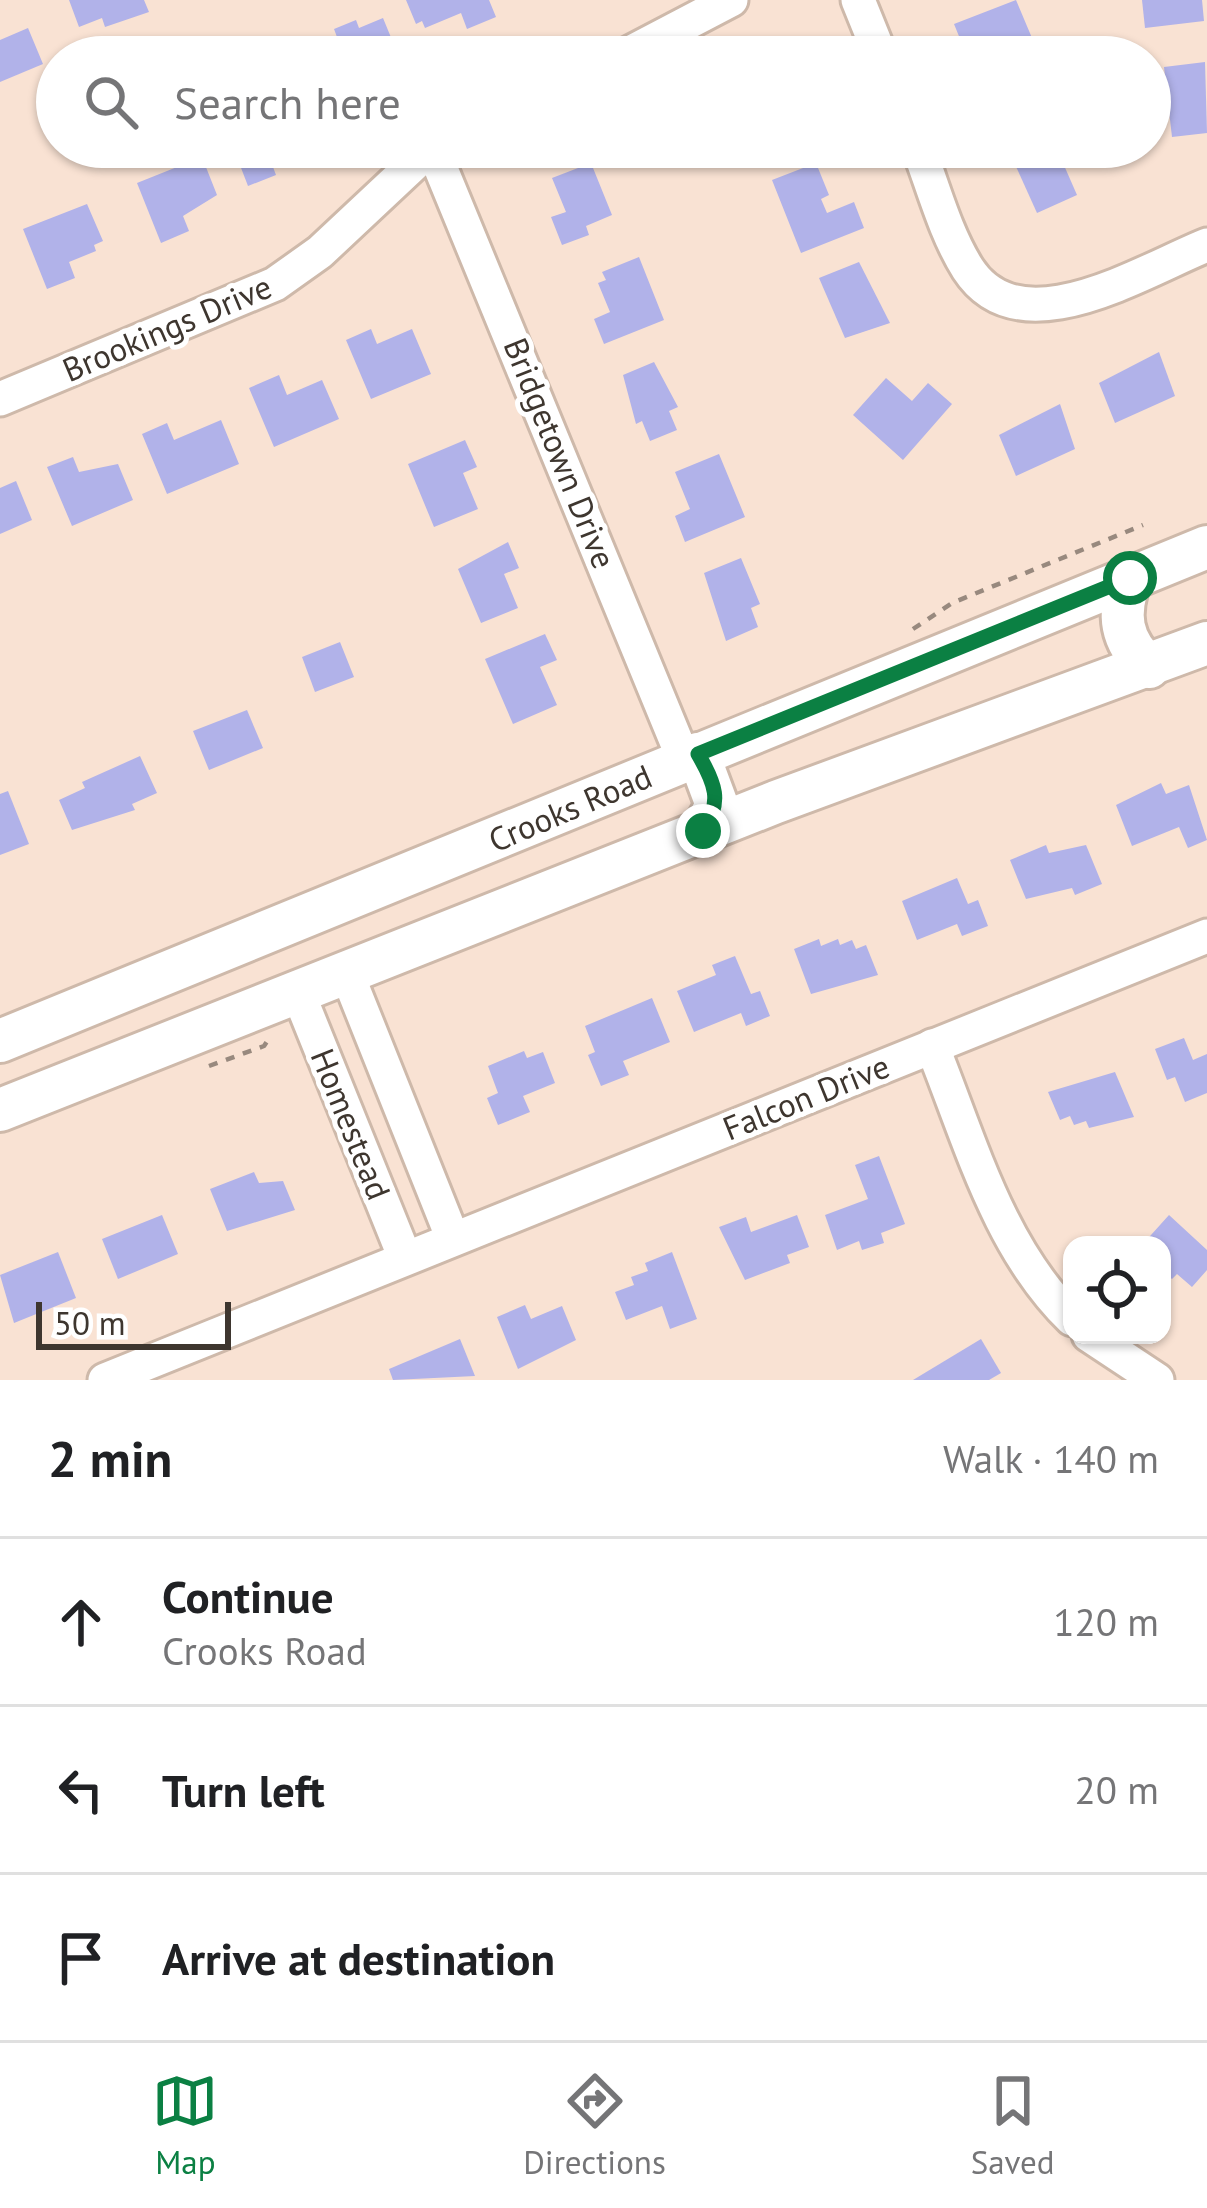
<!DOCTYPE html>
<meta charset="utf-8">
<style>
:root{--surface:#fff;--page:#f6f6f6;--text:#202124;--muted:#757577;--line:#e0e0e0;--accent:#0b8043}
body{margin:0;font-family:"PT Sans",sans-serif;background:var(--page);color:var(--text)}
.controls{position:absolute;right:36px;bottom:36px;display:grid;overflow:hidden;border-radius:24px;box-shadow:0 3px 9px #0004}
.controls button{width:108px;height:108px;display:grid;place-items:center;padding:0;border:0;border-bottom:3px solid var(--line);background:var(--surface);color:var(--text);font:60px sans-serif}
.scale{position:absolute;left:36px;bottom:30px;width:195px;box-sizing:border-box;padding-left:12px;border:6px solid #3e362f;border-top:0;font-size:33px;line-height:42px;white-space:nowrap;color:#3e362f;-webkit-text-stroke:9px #fff;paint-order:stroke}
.stop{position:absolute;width:36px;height:36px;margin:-27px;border:9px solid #0b8043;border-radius:50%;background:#fff}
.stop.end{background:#0b8043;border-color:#fff;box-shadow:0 3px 12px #0008}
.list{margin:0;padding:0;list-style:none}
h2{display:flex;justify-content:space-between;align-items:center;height:156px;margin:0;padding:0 48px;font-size:51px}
h2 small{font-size:39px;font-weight:400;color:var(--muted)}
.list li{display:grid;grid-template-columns:78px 1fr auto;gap:36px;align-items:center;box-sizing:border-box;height:168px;padding:0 48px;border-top:3px solid var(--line)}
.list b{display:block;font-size:45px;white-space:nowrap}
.list p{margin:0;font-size:39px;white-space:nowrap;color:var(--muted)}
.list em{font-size:39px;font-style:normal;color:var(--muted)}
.icon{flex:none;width:66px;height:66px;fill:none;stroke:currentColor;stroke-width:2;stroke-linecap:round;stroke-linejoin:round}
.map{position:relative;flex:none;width:1207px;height:1380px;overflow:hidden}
.search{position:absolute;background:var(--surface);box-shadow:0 3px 9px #0004;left:36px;right:36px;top:36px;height:132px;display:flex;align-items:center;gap:30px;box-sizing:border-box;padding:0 42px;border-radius:66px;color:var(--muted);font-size:45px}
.sheet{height:660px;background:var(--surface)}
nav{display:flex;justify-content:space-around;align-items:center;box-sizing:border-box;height:168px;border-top:3px solid var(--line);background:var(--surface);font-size:33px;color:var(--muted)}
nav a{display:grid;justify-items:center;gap:6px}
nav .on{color:var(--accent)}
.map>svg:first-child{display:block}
.building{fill:#b1b2e9}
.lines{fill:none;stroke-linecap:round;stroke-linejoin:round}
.minor-casing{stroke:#ceb9aa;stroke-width:39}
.major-casing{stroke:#ceb9aa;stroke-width:48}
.path{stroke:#98897e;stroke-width:4.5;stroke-dasharray:9 9;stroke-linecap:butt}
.minor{stroke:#fff;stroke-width:33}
.major{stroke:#fff;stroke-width:42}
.route{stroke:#0b8043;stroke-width:15}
.labels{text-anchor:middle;stroke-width:10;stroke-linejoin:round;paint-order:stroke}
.street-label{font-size:33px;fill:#3e362f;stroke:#fff}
</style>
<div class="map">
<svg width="1207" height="1380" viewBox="0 0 1207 1380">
<rect width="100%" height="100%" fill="#f9e2d3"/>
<g class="building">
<polygon points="69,0 144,0 149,12 105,27 102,18 79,27"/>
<polygon points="406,0 489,0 496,17 467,29 461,13 425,28 422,21 416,24"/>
<polygon points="1016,0 1040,57 994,57 988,41 965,51 954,24"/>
<polygon points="1142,0 1202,0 1204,21 1145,28"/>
<polygon points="383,18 399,57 311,57 308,49 337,37 334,29 356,20 359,28"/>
<polygon points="28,28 43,64 0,82 0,40"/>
<polygon points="1205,62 1207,133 1172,137 1164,67"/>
<polygon points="233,147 300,147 270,159 276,175 248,186"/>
<polygon points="1018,147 1056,147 1077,195 1037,213 1009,151"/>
<polygon points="202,157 217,195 183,216 189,231 161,243 137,183"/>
<polygon points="591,163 612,215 586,226 589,235 562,245 551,217 566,212 552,178"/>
<polygon points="816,163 829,195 821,199 827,213 854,202 864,228 801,253 772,180"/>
<polygon points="87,204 103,241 94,245 96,251 69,262 75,278 47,289 23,229"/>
<polygon points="639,257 664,320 604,344 594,319 610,312 598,283 606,280 602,272"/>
<polygon points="859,262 890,323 845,338 819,278"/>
<polygon points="371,329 377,344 412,329 431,374 371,399 346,340"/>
<polygon points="1159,352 1175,396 1115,423 1099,383"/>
<polygon points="654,362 678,407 669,411 677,430 650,441 642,421 636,424 623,375"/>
<polygon points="279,375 287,395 322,380 339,419 274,447 249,388"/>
<polygon points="886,378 912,401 928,383 952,404 903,460 853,415"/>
<polygon points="1060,404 1075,449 1016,476 999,435"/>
<polygon points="221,420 239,464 167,494 142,434 167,423 174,440"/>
<polygon points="465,440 477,467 463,473 478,509 434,527 408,464"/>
<polygon points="719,454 745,517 685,542 675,516 690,509 675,472"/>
<polygon points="73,457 79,472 118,464 133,500 72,526 47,467"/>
<polygon points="16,481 32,520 0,534 0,488"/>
<polygon points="508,542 519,568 504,574 518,608 481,623 458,569"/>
<polygon points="741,558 760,604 751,608 758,627 726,641 704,573"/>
<polygon points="545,634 557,660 540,667 557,705 513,724 485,659"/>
<polygon points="340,642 354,677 315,692 302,657"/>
<polygon points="247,710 263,748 209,770 193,731"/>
<polygon points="140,756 157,793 132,804 135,810 72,830 59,800 85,788 82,782"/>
<polygon points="1161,783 1166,794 1189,785 1207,840 1188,848 1179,827 1132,846 1116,805"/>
<polygon points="8,791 29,844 0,855 0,794"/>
<polygon points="1046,845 1049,853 1086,845 1102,884 1075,895 1072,888 1026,899 1010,860"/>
<polygon points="957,878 968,904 978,900 988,926 962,936 957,924 917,940 902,901"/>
<polygon points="819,939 821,946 838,939 840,945 852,940 856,949 866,945 878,975 811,994 794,949"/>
<polygon points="735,956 751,994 760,991 770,1016 746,1026 741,1013 694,1032 677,991 716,975 712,965"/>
<polygon points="652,998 670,1042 623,1061 629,1075 601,1086 588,1055 595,1052 585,1026"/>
<polygon points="1184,1038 1193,1060 1207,1054 1207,1093 1185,1102 1175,1077 1167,1080 1155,1049"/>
<polygon points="524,1051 527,1058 543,1052 555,1083 523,1096 530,1112 498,1125 487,1098 498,1093 488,1066"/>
<polygon points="1115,1072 1134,1117 1089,1128 1086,1121 1074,1125 1070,1116 1060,1120 1048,1092"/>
<polygon points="879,1156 905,1224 881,1233 884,1243 862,1250 859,1241 837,1250 825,1215 868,1199 855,1165"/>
<polygon points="254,1172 259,1183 283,1181 295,1210 227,1231 210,1189"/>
<polygon points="162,1215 178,1254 118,1279 102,1239"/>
<polygon points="797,1215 809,1247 787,1255 790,1263 745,1280 719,1227 746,1217 751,1232"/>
<polygon points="1169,1215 1207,1250 1207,1270 1192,1287 1177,1274 1172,1279 1162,1271 1162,1245 1142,1245"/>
<polygon points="58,1252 76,1298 14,1323 0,1275"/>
<polygon points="672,1252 697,1319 670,1329 662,1306 626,1320 615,1292 634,1285 631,1277 648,1271 645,1263"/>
<polygon points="525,1305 531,1319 562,1306 576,1340 518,1369 497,1317"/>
<polygon points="460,1339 475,1376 393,1380 389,1369"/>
<polygon points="981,1339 1001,1373 989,1380 913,1380"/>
</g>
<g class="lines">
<defs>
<g id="minor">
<polyline points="858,0 881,57"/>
<polyline points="622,57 731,0"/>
<path d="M918,147C933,186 945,233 968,269C1020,349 1142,271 1207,245"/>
<polyline points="0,399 275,284 320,252 432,147 684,760"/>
<polyline points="346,971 453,1239"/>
<polyline points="297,990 405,1258"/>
<path d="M932,1046C970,1140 998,1247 1072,1319"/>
<polyline points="1089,1335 1157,1380"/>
<polyline points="105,1380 1207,936"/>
</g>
<g id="major">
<path d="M1130,579C1117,614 1120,641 1149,667"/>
<polyline points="698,754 717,805 703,831"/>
<polyline points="0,1041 1207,547"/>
<polyline points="0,1110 776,802 1207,643"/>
</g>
</defs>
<use href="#minor" class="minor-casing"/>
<use href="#major" class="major-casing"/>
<g class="path">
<polyline points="913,629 952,603 1143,525"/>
<polyline points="209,1066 264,1046 268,1040"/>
</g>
<use href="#minor" class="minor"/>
<use href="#major" class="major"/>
</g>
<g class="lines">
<path class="route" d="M703,831C723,802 715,783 698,754L1130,578"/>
</g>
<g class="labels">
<g class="street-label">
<text transform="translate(167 328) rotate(-23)" y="12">Brookings Drive</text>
<text transform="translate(560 453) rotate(68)" y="12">Bridgetown Drive</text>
<text transform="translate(570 808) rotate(-23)" y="12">Crooks Road</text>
<text transform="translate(806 1097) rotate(-22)" y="12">Falcon Drive</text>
<text transform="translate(351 1124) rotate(68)" y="12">Homestead</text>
</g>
</g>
</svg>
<div class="controls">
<button><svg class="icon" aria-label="locate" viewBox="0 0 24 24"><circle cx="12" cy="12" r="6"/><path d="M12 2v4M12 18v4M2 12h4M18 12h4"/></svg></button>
</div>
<div class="scale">50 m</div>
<div class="stop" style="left:1130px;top:578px"></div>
<div class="stop end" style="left:703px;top:831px"></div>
<div class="search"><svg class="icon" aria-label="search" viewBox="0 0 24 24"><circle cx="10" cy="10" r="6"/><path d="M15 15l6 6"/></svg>Search here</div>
</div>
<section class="sheet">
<h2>2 min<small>Walk · 140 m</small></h2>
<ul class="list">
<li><svg class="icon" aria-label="ahead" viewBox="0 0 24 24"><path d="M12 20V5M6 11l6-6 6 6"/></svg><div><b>Continue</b><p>Crooks Road</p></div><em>120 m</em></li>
<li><svg class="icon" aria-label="left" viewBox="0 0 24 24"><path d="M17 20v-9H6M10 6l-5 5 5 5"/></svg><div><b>Turn left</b></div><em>20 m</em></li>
<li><svg class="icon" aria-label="arrive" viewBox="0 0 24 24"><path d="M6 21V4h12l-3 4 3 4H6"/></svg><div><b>Arrive at destination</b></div></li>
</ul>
</section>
<nav>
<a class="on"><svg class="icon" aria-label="map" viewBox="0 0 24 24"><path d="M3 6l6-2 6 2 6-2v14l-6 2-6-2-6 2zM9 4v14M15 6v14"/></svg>Map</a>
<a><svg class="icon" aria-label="directions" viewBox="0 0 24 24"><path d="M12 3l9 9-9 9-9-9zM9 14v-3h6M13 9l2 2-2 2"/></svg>Directions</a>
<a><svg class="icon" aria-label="saved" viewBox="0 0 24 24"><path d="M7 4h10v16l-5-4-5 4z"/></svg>Saved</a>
</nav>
